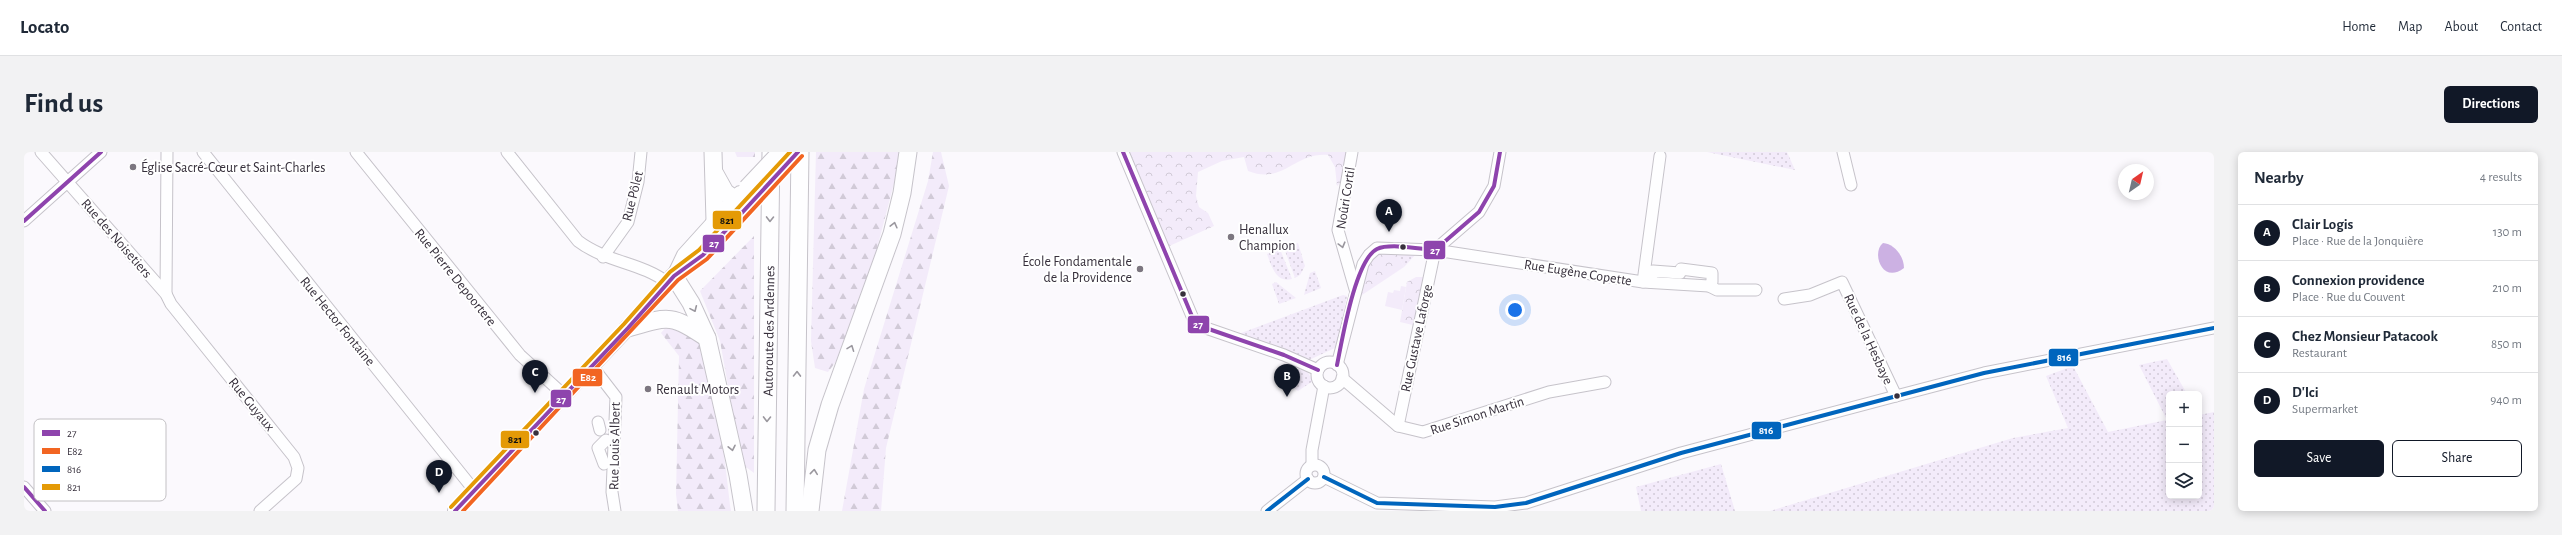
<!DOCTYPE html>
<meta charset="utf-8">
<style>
:root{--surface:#fff;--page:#f2f2f3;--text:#1f2937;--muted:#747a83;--line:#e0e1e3;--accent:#111827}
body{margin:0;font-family:"Alegreya Sans",sans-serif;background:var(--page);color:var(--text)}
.controls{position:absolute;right:12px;bottom:12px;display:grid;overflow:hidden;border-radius:6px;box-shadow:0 2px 10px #0003}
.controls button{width:36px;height:36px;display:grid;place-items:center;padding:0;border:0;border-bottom:1px solid var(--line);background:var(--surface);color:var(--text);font:20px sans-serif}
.compass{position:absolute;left:2094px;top:12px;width:36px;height:36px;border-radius:50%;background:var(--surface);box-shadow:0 2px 10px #0003;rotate:34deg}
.you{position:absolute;left:1491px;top:158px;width:14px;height:14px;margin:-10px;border:3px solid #fff;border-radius:50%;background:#1a73e8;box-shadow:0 0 0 6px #1a73e833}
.badge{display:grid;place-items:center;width:26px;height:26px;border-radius:50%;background:var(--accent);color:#fff;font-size:13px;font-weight:700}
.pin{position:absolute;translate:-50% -33px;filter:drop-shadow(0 1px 2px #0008)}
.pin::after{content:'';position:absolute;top:21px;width:14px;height:12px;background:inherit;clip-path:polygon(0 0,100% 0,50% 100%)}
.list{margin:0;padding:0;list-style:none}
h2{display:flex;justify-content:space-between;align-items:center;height:52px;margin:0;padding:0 16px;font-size:17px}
h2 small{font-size:13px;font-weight:400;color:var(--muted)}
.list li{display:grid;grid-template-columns:26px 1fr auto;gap:12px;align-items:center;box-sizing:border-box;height:56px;padding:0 16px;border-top:1px solid var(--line)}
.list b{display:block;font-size:15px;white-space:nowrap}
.list p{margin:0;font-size:13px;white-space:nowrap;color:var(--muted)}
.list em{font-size:13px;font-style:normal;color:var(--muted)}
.actions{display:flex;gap:8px;padding:12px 16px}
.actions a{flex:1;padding:9px 0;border:1px solid var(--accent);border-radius:6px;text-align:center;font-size:14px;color:var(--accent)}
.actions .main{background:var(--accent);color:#fff}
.icon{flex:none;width:22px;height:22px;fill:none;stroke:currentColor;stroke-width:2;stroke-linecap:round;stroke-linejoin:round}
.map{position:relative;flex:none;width:2190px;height:359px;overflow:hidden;border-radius:6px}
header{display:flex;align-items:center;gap:24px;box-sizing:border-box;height:56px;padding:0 20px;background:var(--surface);border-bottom:1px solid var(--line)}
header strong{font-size:19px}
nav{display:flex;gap:22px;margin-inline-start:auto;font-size:14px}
.intro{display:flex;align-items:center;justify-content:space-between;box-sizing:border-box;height:96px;padding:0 24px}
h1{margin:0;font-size:28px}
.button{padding:10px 18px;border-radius:6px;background:var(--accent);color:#fff;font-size:14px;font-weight:700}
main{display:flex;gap:24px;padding:0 24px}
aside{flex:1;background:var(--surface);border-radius:6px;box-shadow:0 2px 10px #0003}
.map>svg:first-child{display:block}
.grass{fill:url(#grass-dots)}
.forest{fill:url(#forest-firs)}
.park{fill:url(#park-crowns)}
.pitch{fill:#f3ebfa}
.water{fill:#ccb1e3}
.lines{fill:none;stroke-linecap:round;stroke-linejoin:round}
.minor-casing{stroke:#c6c3ca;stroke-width:13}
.major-casing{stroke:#c6c3ca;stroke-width:16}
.highway-casing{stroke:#c6c3ca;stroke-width:19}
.minor{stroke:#fefeff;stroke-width:11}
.major{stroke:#fefeff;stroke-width:14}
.highway{stroke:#fefeff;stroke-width:17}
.major-bridge-casing{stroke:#c6c3ca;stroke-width:16;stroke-linecap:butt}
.major-bridge{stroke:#fefeff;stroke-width:14}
.bus-1-casing{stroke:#fff;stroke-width:7}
.bus-2-casing{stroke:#fff;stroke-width:7}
.bus-3-casing{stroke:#fff;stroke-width:7}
.bus-4-casing{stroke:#fff;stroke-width:7}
.bus-1{stroke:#8e44ad;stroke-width:4}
.bus-2{stroke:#f26522;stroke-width:4}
.bus-3{stroke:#0065bd;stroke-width:4}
.bus-4{stroke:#e49a06;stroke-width:4}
.oneway{stroke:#9a979e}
.poi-dot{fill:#7c7680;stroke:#fff;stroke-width:1.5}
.bus-dot{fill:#37303c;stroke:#fff;stroke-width:1.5}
.labels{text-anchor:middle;stroke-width:4;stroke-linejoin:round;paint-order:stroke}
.poi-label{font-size:14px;fill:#37303c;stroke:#fff;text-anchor:start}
.street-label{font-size:14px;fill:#37303c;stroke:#fff}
.key{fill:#fff;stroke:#c3c1c4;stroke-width:1}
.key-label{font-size:11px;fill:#37303c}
.line-badge{stroke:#fff;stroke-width:1.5}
.badge-label{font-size:11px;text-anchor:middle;font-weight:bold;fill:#fff}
.pale-badge-label{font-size:11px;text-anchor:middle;font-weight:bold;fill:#111}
</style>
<header>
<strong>Locato</strong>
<nav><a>Home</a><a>Map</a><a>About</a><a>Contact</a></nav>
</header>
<div class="intro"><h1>Find us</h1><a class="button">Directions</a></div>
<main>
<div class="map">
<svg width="2190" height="359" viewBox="0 0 2190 359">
<defs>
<pattern id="grass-dots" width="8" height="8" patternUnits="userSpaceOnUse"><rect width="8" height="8" fill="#f3ebfa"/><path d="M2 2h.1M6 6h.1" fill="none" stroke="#d1cad7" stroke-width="1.8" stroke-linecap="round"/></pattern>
<pattern id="forest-firs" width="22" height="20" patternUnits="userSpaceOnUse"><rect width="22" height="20" fill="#f3ebfa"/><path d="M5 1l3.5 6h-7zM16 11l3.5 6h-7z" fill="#d1cad7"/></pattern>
<pattern id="park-crowns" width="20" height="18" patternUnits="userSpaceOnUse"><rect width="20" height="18" fill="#f3ebfa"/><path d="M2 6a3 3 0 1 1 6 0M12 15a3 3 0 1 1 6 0" fill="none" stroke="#d1cad7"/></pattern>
</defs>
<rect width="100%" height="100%" fill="#fbf9fd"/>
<g class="grass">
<polygon points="1683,0 1763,0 1771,18"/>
<polygon points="1274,91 1281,114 1276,123 1271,126 1260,96"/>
<path d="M1256,97L1268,127C1252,132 1247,113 1243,102Z"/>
<polygon points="1372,99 1394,100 1380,115"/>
<polygon points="1291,119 1297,136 1280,143 1286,121"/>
<polygon points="1252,130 1272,146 1255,152 1248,132"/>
<polygon points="1319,143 1323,144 1313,195 1285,208 1212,183"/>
<polygon points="2143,207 2163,242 2145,242 2145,344 2175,344 2175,263 2190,260 2190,359 1746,359 1989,286 2044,276 2022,224 2049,214 2084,280 2143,268 2115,213"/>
<polygon points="1275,217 1283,219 1289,229 1274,239 1256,226"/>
<polygon points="1697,312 1711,359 1617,359 1612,335"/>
</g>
<g class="forest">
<polygon points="711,0 731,0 731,5 713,5"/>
<polygon points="792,0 875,0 875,12 851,104 814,207 804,220 791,216 787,189"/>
<polygon points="909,0 917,0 925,34 862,296 857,359 818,359 840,237 904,29"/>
<polygon points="730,84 730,321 718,312 696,189 676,139"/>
<path d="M643,174C650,176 662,176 667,181C692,203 702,322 707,359H654L652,342L655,204L637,181Z"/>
</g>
<g class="park">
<path d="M1106,0H1324L1319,28L1313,34L1311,15L1304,3C1270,0 1260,33 1224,19L1220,5L1198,9L1174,20L1172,44L1175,55L1184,61L1190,74L1143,95Z"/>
<polygon points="1355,98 1372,99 1380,115 1335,145 1340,114"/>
<polygon points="1392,125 1401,125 1393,174 1376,170 1383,130"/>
</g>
<polygon class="pitch" points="1377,134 1382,135 1378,158 1361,154 1364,140 1369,141 1370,138 1376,139"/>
<path class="water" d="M1859,91C1871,92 1880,105 1880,116C1858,133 1847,100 1859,91Z"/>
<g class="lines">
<defs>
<g id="minor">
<polyline points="17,0 142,142 147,152 270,305 274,316 272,327 236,359"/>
<polyline points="179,0 450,338"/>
<polyline points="332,0 496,203 540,243"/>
<path d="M483,0L554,89C583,111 617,110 644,131"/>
<polyline points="1099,0 1170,169 1176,174 1260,203 1294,218"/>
<polyline points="1328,0 1314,78 1331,137"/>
<polyline points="1819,0 1827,33"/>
<polyline points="0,69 77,0"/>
<polyline points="1411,98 1455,60 1470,34 1476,0"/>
<polyline points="579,105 604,70 614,30 617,0"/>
<polyline points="1619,130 1685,134 1693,138 1732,138"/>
<polyline points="1626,130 1629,119 1656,121 1657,117 1688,121 1688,130 1685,134"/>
<polyline points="142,142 143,0"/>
<polyline points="1760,147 1786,143 1818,130 1872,244"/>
<circle cx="1306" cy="223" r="13"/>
<polyline points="1313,213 1339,112 1345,103 1353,96 1411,98 1619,130 1636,4"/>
<polyline points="568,214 592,245 588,340 591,359"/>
<polyline points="1318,226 1374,274 1399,280 1525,240 1581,230"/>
<polyline points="574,270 576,278"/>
<polyline points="1374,274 1411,98"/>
<polyline points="580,312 574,296 582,288"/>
<polyline points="1288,313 1288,298 1300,234"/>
<circle cx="1291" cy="322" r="9"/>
<polyline points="1300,325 1353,351 1471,355 1502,351 1657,301 1872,244 1960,221 2190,176"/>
<polyline points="0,335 21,359"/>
<polyline points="1243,359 1284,327"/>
</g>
<g id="major">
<polyline points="750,26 774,0"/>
<polyline points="651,122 660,103 716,41"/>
<polyline points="431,359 604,176 650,124 679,103 724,54 710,47"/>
</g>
<g id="highway">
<polyline points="689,0 691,69"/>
<polyline points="691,22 701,40 710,47"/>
<polyline points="650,124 667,151 683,186 714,323 720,359"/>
<path d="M604,176C645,164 647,162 683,186"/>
<path id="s1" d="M742,359L747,0"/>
<polyline points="771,359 776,0"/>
<polyline points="786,359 793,298 806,253 868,82 878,41 884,0"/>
</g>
</defs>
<use href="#minor" class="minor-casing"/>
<use href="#major" class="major-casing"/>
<use href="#highway" class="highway-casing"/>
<use href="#minor" class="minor"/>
<use href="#major" class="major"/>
<use href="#highway" class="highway"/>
<defs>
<g id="major-bridge">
<polyline points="722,35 755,0"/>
<polyline points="724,54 750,26"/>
</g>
</defs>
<use href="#major-bridge" class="major-bridge-casing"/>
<use href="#major-bridge" class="major-bridge"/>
<defs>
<g id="bus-1">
<polyline points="1099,0 1170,169 1176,174 1260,203 1294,218"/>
<polyline points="0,69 77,0"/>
<path d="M1313,213C1318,189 1331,108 1353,97C1366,91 1397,97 1411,98L1455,60L1470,34L1476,0"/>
<polyline points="0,335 21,359"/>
<polyline points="431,359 604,176 650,124 679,103 774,0"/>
</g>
<polyline id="bus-2" points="439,359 654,128 683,107 778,4"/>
<g id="bus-3">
<polyline points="1300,325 1353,351 1471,355 1502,351 1657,301 1960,221 2190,176"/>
<polyline points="1243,359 1284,327"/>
</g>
<polyline id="bus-4" points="427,355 600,172 646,120 675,98 766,0"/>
</defs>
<use href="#bus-1" class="bus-1-casing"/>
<use href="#bus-2" class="bus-2-casing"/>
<use href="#bus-3" class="bus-3-casing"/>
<use href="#bus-4" class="bus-4-casing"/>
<use href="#bus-1" class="bus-1"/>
<use href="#bus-2" class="bus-2"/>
<use href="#bus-3" class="bus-3"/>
<use href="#bus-4" class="bus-4"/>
</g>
<defs><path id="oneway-chevron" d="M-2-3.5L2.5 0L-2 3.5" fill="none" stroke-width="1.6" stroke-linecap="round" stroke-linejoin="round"/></defs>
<g class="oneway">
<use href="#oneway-chevron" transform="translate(746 67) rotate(91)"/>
<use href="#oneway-chevron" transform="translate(870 73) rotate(-76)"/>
<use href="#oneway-chevron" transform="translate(1318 93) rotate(75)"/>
<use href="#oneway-chevron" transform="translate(670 157) rotate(66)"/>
<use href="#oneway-chevron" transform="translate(827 196) rotate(-69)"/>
<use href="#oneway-chevron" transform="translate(773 222) rotate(-89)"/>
<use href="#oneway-chevron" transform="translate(743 267) rotate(91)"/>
<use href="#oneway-chevron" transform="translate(708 296) rotate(78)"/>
<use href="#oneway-chevron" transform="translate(790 320) rotate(-84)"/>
</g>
<g class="poi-dot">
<circle cx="109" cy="15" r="4"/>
<circle cx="1207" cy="85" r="4"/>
<circle cx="1116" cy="117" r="4"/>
<circle cx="624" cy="237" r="4"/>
</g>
<g class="bus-dot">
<circle cx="1379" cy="95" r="3.5"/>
<circle cx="1159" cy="142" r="3.5"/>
<circle cx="1873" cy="244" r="3.5"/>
<circle cx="512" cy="281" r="3.5"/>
</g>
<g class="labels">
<g class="poi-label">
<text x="117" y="20">Église Sacré-Cœur et Saint-Charles</text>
<text x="1215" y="82">Henallux<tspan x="1215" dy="16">Champion</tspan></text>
<text x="1108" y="114" text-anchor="end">École Fondamentale<tspan x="1108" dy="16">de la Providence</tspan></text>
<text x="632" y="242">Renault Motors</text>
</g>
<g class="street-label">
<text transform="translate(608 44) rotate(-76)" y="5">Rue Pôlet</text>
<text transform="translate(1321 46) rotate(-81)" y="5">Noûri Cortil</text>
<text transform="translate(93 86) rotate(49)" y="5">Rue des Noisetiers</text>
<text transform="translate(1554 120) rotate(9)" y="5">Rue Eugène Copette</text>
<text transform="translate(432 125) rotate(51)" y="5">Rue Pierre Depoortere</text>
<text transform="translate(314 169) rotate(51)" y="5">Rue Hector Fontaine</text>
<text dy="5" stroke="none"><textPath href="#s1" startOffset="180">Autoroute des Ardennes</textPath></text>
<text transform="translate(1392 186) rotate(-78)" y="5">Rue Gustave Laforge</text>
<text transform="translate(1845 187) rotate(65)" y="5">Rue de la Hesbaye</text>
<text transform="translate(228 252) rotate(51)" y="5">Rue Guyaux</text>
<text transform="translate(1453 263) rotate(-18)" y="5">Rue Simon Martin</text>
<text transform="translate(590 294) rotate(-89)" y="5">Rue Louis Albert</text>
</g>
</g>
<rect x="10" y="267" width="132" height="82" rx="6" class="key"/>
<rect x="18" y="278" width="18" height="6" fill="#8e44ad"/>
<rect x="18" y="296" width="18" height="6" fill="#f26522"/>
<rect x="18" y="314" width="18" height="6" fill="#0065bd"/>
<rect x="18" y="332" width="18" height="6" fill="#e49a06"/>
<g class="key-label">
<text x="43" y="285">27</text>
<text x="43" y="303">E82</text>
<text x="43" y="321">816</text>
<text x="43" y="339">821</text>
</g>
<g class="line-badge">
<rect x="688" y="58" width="30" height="20" rx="4" fill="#e49a06"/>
<rect x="678" y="82" width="23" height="19" rx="4" fill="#8e44ad"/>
<rect x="1399" y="88" width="23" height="20" rx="4" fill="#8e44ad"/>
<rect x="1163" y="163" width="23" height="19" rx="4" fill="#8e44ad"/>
<rect x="2024" y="196" width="31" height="19" rx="4" fill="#0065bd"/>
<rect x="548" y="216" width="31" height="19" rx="4" fill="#f26522"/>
<rect x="526" y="237" width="22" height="19" rx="4" fill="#8e44ad"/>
<rect x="1727" y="269" width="31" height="19" rx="4" fill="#0065bd"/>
<rect x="476" y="278" width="30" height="19" rx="4" fill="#e49a06"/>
</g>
<g class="badge-label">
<text x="690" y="95">27</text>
<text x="1411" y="102">27</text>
<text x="1174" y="176">27</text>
<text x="2040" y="209">816</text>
<text x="564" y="229">E82</text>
<text x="537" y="251">27</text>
<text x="1742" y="282">816</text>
</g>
<g class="pale-badge-label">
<text x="703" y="72">821</text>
<text x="491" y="291">821</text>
</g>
</svg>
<div class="controls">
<button>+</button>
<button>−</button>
<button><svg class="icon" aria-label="layers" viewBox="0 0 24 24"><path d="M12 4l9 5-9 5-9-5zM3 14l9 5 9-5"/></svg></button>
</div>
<svg class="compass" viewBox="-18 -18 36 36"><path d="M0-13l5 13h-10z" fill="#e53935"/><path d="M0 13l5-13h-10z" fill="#747a83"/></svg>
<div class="you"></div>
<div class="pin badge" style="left:1365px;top:80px">A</div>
<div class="pin badge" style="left:1263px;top:245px">B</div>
<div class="pin badge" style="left:511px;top:241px">C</div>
<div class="pin badge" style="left:415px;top:341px">D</div>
</div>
<aside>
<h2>Nearby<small>4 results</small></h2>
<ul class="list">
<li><span class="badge">A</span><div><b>Clair Logis</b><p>Place · Rue de la Jonquière</p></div><em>130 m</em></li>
<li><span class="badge">B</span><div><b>Connexion providence</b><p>Place · Rue du Couvent</p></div><em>210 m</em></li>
<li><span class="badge">C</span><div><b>Chez Monsieur Patacook</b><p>Restaurant</p></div><em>850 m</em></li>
<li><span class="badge">D</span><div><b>D'Ici</b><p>Supermarket</p></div><em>940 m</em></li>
</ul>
<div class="actions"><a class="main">Save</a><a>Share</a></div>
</aside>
</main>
